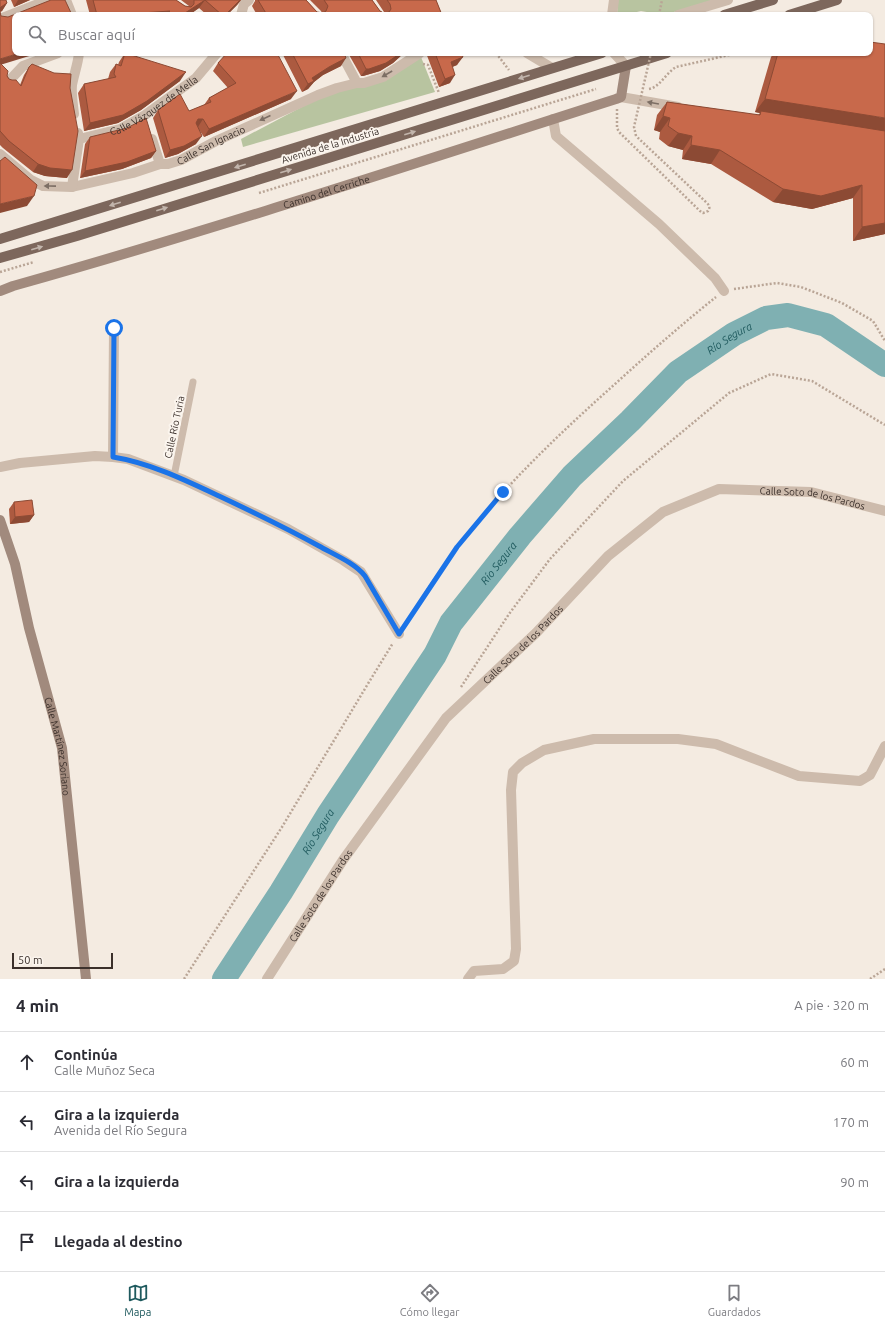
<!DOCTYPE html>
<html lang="es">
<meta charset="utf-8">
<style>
:root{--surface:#fff;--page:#f7f7f7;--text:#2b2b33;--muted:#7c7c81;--line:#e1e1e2;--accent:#1f5a5e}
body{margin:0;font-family:Ubuntu,sans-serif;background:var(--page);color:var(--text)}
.scale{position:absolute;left:12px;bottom:10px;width:101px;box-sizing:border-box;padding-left:4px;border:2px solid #3b302b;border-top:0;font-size:11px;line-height:14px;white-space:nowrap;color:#3b302b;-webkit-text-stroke:3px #fbf5ee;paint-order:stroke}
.stop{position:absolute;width:12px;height:12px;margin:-9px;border:3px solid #1a73e8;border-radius:50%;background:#fff}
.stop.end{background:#1a73e8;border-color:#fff;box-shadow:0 1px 4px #0008}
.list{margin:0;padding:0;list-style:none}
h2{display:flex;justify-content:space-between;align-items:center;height:52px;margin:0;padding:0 16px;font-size:17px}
h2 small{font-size:13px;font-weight:400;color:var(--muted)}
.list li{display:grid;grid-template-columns:26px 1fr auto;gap:12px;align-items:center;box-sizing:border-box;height:60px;padding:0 16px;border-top:1px solid var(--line)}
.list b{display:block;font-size:15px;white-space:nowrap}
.list p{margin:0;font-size:13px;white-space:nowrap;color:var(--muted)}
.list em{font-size:13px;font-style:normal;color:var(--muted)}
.icon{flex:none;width:22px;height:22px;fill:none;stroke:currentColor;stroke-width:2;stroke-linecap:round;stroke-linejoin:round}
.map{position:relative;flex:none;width:885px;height:979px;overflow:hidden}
.search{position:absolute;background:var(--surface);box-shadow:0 1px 3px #0004;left:12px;right:12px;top:12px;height:44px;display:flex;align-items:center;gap:10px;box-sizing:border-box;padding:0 14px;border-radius:8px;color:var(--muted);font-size:15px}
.sheet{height:292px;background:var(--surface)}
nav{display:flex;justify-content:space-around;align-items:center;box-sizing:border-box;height:56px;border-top:1px solid var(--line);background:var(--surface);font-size:11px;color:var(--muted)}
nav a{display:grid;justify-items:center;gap:2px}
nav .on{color:var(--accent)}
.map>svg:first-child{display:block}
.green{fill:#b8c4a0}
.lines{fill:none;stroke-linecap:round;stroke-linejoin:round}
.river{stroke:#7fb0b2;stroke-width:24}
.path{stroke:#b9a596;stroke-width:2.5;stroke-dasharray:2 2;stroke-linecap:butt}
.lane{stroke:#cdbbac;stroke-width:7}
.street{stroke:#cdbbac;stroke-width:10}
.secondary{stroke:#a18a7d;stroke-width:10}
.primary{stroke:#7d675c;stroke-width:10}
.path-bridge{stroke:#b9a596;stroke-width:2.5;stroke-dasharray:2 2;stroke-linecap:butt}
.wall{fill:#ac5a40}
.shaded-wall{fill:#8c4a34}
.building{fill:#c8694b;stroke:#8c4a34}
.oneway{fill:#7d6f65}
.oneway2{fill:#c2b5ac}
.route{stroke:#1a73e8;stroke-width:5}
.labels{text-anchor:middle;stroke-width:4;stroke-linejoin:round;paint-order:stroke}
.street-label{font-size:10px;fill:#3b302b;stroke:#fbf5ee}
.water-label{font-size:11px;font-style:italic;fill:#1f5a5e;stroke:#fbf5ee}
</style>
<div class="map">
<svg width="885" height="979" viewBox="0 0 885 979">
<rect width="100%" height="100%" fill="#f4ebe1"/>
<g class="green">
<polygon points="618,0 713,0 664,15 641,11 624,15 617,15"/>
<polygon points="421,57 435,92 243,147 241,139 313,101"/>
</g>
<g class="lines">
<path class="river" id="s1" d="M224,979L281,892L328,815L435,655L451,623L520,536L572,476L630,421L678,372L734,334L766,318L788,315L826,325L885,365"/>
<g class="path">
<polyline points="659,15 662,0"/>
<polyline points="496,53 509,70"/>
<polyline points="423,64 428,65 439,93"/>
<path d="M649,89C660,87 666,73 676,67L738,53"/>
<path d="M617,109V128L619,132L700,211L703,213L708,211C710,208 710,206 707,203L636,136"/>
<polyline points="259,193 596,89"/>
<polyline points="0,272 34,262"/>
<polyline points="734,289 777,283 801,287 842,303 873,321 885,341"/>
<path d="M405,624C422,598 439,571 458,546C504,486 559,434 615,384C648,354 681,325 716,297"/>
<polyline points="461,687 509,614 550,559 623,481 729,393 771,374 812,381 885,425"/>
<polyline points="184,979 282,827 369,682 393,643"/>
<polyline points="870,979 885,969"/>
</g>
<polyline class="lane" points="174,476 193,382"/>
<g class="street">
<polyline points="66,0 72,15"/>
<polyline points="241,15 244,4 249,0"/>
<polyline points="612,15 614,0"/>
<polyline points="678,15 728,0"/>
<polyline points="0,19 48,0"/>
<polyline points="341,53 357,83"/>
<polyline points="527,53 552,68"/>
<polyline points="614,53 626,66"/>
<polyline points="8,82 23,66 58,53"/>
<polyline points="621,97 678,107"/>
<path d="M74,114C73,104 71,94 72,85C74,74 78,64 79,53"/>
<polyline points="553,119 556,136 659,224 715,278 724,291"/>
<path id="s2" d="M79,139L120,129L145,115L196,78L217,53"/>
<polyline points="152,139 160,164"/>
<path id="s3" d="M0,154L31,180L43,186L72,187L133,173L160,164H168L181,160L216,141L318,95L337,88L357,83H364L383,77L420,53"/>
<polyline points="72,187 79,139 78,133"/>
<polyline points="113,457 114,328"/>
<polyline points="0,467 20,463 95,456 113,457 128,459 184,480 288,529 343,560 361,572 399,634"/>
<path id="s4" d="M267,979L343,860L446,718L536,633L608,556L663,512L719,489L811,492L885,511"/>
<polyline points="468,979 474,971 503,969 514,961 516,949 511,790 513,772 522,763 544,750 594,739 678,739 716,744 799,776 860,781 870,775 885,746"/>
</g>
<g class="secondary">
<path id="s5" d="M0,291L13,286C216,229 416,163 616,99L621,97L626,66"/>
<path id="s6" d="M0,520L15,564L29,628L62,748L86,979"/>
</g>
<g class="primary">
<polyline points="724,15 773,0"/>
<polyline points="789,15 837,0"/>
<polyline points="0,239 602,53"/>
<polyline points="0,258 77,236 667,53"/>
</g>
<polyline class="path-bridge" points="636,136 634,127 651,53"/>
</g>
<g class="wall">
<polygon points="0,0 7,3 2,11 0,12 2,65 9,79 20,85 24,75 29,67 67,178 45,176 33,172 3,148 0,145"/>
<polygon points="11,0 30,0 14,7"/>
<polygon points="86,0 176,0 185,6 189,7 189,6 181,0 241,0 237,5 227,15 207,15 199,8 189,15 90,15"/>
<polygon points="255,0 306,0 317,12 322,13 321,11 310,0 372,0 380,11 385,13 384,12 376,0 436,0 442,15 257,15 252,6 255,1"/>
<polygon points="125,53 180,81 141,110 118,123 84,131 78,93 84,84 108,79 110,72 116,64 118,65 119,62"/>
<polygon points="282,53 344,53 341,66 323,75 314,82 308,89 302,92"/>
<polygon points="348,53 404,53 393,63 380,71 363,76 361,76"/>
<polygon points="426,53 461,53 457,65 452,67 450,83 439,87"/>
<polygon points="774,53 870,53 885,234 853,241 853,198 812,209 773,202 711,164 682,159 683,150 668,146 659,139 660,132 654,130 657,115 667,102 758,115 760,113 755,112 771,57"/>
<polygon points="218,63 291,99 204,137 197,127 196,144 178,154 165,158 153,118 158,110 189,111 204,105 209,98 228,88 213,71"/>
<polygon points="90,137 156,151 151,158 122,169 80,178 85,144"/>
<polygon points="14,502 34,515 29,522 10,524 9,509"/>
</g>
<g class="shaded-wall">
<polygon points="18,0 30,0 14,7"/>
<polygon points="205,0 199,8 189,15 182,15"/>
<polygon points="240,0 241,0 237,5 227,15 225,15"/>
<polygon points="7,3 2,11 0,12 0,8 1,7"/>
<polygon points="170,11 167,15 127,15 127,14"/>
<polygon points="20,53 39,53 0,65 0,59"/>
<polygon points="401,53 404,53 393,63 380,71 363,76 361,76 366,69"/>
<polygon points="463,57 457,65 445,70 451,62"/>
<polygon points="346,58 341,66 323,75 314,82 308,89 302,92 312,78 329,67"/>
<polygon points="186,72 180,81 141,110 118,123 84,131 90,123"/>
<polygon points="455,75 450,83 439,87 445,79"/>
<polygon points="297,91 291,99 204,137 209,129"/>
<polygon points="765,99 885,118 885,133 761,111 760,113 755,112"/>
<polygon points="663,116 670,118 660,132 654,130"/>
<polygon points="198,119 203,119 198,127 193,126"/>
<polygon points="678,133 692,136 683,150 668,146"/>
<polygon points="202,136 196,144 178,154 165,158 170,150"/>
<polygon points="691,145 720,150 711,164 682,159"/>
<polygon points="156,151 151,158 122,169 80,178 85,171"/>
<polygon points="38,164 72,170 67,178 45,176 33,172"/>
<polygon points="862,185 853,198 812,209 773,202 783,189"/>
<polygon points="34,196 27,206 0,213 0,204"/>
<polygon points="885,223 885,234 853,241 862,227"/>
<polygon points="34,515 29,522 10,524 15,517"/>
</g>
<g class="building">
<polygon points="0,0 6,0 7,3 1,7 0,8"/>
<polygon points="51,0 65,0 72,15 15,15 15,53 20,53 0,59 0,12 1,16 8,17"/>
<polygon points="93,0 176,0 185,6 191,7 194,4 194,0 240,0 225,15 222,15 205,0 182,15 166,15 170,11 127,14 127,15 97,15"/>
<polygon points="258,0 306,0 317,12 323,13 326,11 328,6 324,0 372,0 380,11 385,14 389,12 391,9 390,4 387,0 436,0 442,15 267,15"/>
<polygon points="870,42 885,44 885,118 765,99 778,53 870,53"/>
<polygon points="125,53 186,72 147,101 123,115 90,123 84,84 116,77 114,74 116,64 121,66"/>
<polygon points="227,53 277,53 297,91 209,129 203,119 198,119 196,123 202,136 184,146 170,150 158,110 180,94 189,111 211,102 209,98 236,83 218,63"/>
<polygon points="292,53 344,53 346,58 329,67 312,78 314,81 308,84"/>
<polygon points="358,53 401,53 386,63 369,69 366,69"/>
<polygon points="435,53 461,53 463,57 451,62 455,75 445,79"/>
<polygon points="0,63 8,71 7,76 9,79 12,80 16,80 21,86 29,67 32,64 54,73 71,74 70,88 78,131 72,170 50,168 38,164 9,141 0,131"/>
<polygon points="667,102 760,115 761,111 885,131 885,223 862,227 862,185 821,196 783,189 720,150 691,145 692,136 678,133 668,126 670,118 663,116"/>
<polygon points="146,118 156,151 127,162 85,171 90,137 127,128"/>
<polygon points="5,157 37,185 34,196 0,204 0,161"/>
<polygon points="32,500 34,515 15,517 14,502"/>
</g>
<defs><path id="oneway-solid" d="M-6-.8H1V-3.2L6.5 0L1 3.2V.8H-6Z"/></defs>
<g class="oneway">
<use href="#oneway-solid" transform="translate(387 74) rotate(150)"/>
<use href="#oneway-solid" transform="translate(653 103) rotate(-170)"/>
<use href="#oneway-solid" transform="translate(265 118) rotate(156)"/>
<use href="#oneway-solid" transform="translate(50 186) rotate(-179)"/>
</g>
<g class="oneway2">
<use href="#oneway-solid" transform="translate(524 77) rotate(162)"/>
<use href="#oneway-solid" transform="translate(410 133) rotate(-17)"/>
<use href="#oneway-solid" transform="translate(240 166) rotate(163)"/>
<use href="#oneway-solid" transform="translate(286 171) rotate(-17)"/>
<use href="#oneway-solid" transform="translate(115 204) rotate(163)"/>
<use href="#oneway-solid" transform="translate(162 209) rotate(-17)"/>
<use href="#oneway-solid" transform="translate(37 248) rotate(-16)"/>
</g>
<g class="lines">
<path class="route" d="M114,328L113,457C150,463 185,480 219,496C253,512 286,528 319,546C333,554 355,563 365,576L399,634L457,547L503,492"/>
</g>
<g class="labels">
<g class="street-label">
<text dy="4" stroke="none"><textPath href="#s2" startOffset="83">Calle Vázquez de Mella</textPath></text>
<text dy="4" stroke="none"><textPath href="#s3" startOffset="229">Calle San Ignacio</textPath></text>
<text transform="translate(330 145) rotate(-17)" y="4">Avenida de la Industria</text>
<text dy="4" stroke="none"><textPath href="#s5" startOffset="341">Camino del Cerriche</textPath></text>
<text transform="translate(174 427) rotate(-78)" y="4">Calle Río Turia</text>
<text dy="4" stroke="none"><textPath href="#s4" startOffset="771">Calle Soto de los Pardos</textPath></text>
<text dy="4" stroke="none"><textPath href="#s4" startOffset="423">Calle Soto de los Pardos</textPath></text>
<text dy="4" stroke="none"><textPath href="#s6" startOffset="234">Calle Martínez Soriano</textPath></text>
<text dy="4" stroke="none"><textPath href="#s4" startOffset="99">Calle Soto de los Pardos</textPath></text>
</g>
<g class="water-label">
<text dy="4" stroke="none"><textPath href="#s1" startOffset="823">Río Segura</textPath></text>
<text dy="4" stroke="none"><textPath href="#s1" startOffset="499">Río Segura</textPath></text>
<text dy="4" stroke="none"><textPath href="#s1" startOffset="175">Río Segura</textPath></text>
</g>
</g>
</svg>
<div class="scale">50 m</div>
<div class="stop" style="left:114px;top:328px"></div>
<div class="stop end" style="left:503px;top:492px"></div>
<div class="search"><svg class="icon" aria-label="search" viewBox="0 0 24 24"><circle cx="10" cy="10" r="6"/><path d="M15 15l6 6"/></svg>Buscar aquí</div>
</div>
<section class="sheet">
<h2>4 min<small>A pie · 320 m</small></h2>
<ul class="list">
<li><svg class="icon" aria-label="ahead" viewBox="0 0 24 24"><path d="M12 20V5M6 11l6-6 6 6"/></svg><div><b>Continúa</b><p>Calle Muñoz Seca</p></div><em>60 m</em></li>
<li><svg class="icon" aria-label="left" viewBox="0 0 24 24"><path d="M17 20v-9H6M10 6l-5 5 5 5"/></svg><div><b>Gira a la izquierda</b><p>Avenida del Río Segura</p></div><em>170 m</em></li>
<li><svg class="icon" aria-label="left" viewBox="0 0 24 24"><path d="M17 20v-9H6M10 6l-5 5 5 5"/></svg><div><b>Gira a la izquierda</b></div><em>90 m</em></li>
<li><svg class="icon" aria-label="arrive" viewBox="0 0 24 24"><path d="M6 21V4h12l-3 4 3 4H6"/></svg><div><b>Llegada al destino</b></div></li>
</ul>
</section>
<nav>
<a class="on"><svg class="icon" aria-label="map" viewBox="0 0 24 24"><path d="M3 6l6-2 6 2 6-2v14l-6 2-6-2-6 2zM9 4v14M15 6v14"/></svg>Mapa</a>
<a><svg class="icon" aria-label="directions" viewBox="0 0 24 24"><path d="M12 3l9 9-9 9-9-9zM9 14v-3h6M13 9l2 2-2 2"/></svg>Cómo llegar</a>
<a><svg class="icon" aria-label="saved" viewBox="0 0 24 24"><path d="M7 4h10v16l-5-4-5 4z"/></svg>Guardados</a>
</nav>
